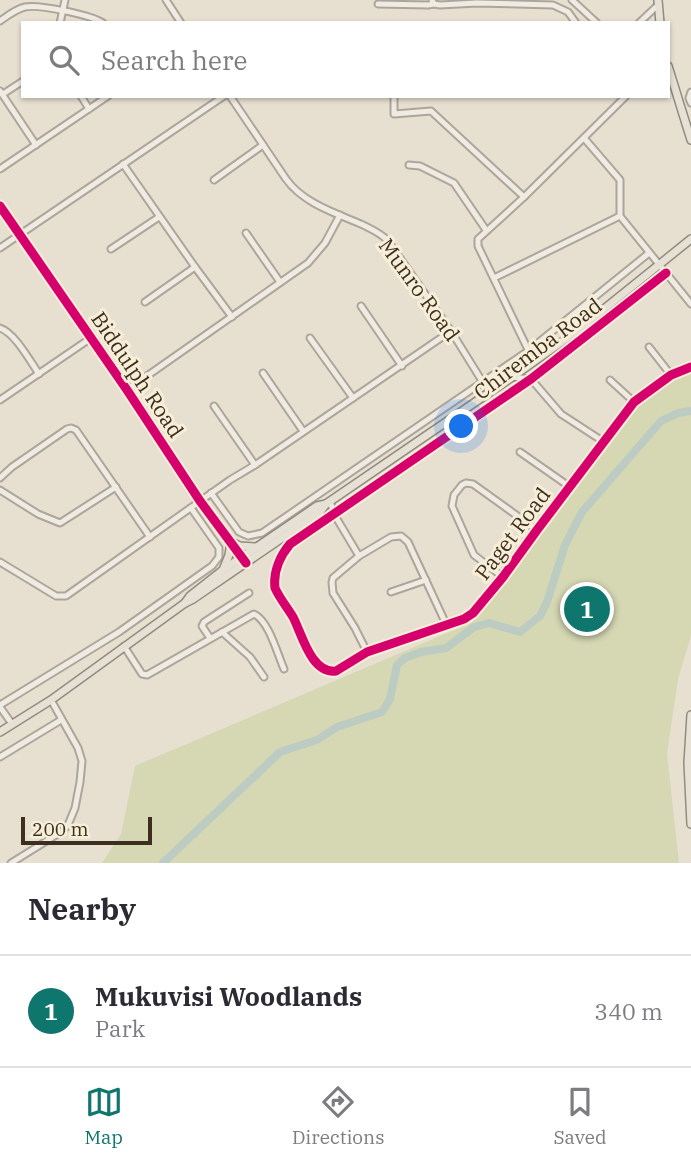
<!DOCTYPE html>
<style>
:root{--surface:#fff;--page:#f7f7f7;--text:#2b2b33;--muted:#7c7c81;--line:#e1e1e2;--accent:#0f766e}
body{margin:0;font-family:"IBM Plex Serif",serif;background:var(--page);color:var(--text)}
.scale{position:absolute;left:21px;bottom:18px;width:131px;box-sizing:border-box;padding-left:7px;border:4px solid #3d2e20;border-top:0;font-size:19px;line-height:24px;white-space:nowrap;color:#3d2e20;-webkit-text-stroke:5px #f7eed8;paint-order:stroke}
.you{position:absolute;left:462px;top:427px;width:24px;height:24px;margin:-18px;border:5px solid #fff;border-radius:50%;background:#1a73e8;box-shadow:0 0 0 10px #1a73e833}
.badge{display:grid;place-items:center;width:46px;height:46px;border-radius:50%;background:var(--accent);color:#fff;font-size:23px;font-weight:700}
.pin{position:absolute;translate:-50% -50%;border:4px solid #fff;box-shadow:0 2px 7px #0006}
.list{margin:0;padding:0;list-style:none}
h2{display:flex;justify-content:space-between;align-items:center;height:91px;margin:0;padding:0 28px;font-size:30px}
h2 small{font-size:23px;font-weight:400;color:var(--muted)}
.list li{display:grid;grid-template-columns:46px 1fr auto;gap:21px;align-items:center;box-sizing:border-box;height:112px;padding:0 28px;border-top:2px solid var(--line)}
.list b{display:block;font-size:26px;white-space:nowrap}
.list p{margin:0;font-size:23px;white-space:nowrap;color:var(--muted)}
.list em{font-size:23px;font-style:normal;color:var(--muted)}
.icon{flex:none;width:38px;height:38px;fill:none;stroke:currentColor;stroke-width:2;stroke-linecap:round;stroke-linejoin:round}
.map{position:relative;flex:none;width:691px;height:863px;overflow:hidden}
.search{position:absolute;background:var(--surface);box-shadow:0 2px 5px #0004;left:21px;right:21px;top:21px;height:77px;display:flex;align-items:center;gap:18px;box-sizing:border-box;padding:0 24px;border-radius:0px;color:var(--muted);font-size:26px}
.sheet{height:203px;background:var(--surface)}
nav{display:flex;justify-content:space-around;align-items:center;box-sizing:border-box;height:98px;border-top:2px solid var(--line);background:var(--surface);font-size:19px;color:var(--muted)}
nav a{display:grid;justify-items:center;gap:4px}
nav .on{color:var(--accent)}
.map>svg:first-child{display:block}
.green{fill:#d6d7b3}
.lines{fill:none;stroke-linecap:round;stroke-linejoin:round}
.river{stroke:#bcccc2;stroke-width:8}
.minor-casing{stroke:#ada599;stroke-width:9}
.major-casing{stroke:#928b80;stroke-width:10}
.minor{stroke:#efebe3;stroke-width:5}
.major{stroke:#e6e1d4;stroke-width:7}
.cycleway-casing{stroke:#f7eed8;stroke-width:13}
.cycleway{stroke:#d6006c;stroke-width:9}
.labels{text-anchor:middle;stroke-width:6;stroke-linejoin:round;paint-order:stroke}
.street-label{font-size:21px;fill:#3d2e20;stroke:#f7eed8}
</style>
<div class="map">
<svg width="691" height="863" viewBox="0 0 691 863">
<rect width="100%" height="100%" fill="#e7e0d1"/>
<polygon class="green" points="691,370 691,636 678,679 667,754 679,863 102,863 121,834 135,766 473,622 633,403"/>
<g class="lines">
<polyline class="river" points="163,863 280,752 317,740 337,727 382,712 390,699 397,665 405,658 421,652 446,648 474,627 489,623 520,632 540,616 547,602 565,545 582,512 661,421 678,413 691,411"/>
<defs>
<g id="minor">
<polyline points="166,0 181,23"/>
<polyline points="432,0 434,4 440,5 477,3 553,5 568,12 576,23"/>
<polyline points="572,0 597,23"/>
<polyline points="378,4 428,5 434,4"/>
<path d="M0,21C7,16 16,9 25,7C38,4 92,15 103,23"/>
<polyline points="60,23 65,0"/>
<polyline points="639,23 658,5"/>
<polyline points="0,91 36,145"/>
<polyline points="691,92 689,98 691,103"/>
<polyline points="3,94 23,81"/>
<polyline points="81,96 89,109"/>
<path d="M230,96L286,179C303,203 335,213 361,224C371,229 381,233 388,241L451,331L482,381"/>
<polyline points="394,96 394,114 431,111 524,197"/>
<polyline points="584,138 620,180 620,216 691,304"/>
<polyline points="123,164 195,267 232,317"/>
<polyline points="409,165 420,166 454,183 486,230"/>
<polyline points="0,169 108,96"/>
<polyline points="214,180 263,145"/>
<polyline points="0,206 127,390 200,501 244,560"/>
<polyline points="246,233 280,282"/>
<polyline points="0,248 224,96"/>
<polyline points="111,249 159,217"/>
<path d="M666,273L531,379L290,544C280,556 273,572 275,588C280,599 287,607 293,617C302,634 311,674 336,671L367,652L464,619L473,613L503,577L537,530L634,402L671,375L691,367"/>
<polyline points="494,278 620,216"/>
<polyline points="145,302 195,267"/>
<polyline points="361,306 402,366"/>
<path d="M0,328C15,333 30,361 39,374"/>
<polyline points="310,338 353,398"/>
<polyline points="649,347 671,375"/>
<polyline points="534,362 478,246 478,239 524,197 626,96"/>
<polyline points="263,373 303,431"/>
<polyline points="512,377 531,379 561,414 604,442"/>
<polyline points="610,380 634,402"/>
<polyline points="127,390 308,263 325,243 340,215"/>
<polyline points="0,400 91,338"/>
<polyline points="214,406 255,465"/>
<polyline points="520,452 570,487"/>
<polyline points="0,478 12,467 67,429 71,428 76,430 150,537"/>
<polyline points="0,490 38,514 60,523 116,487"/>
<polyline points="211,493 239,532 248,536 262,533 528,351 649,253"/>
<polyline points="330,501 334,514 359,556"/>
<polyline points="0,562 56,596 66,596 230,480 255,465 451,331"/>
<polyline points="503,577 474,555 452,506 454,495 462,485 466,483 473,484 537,530"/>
<polyline points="391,592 426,580"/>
<polyline points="222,632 250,657 264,677"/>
<polyline points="210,638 202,626 204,622 249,593"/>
<path d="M124,646L142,674L147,675L254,614C269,621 277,653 284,669"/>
<polyline points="367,652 355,628 333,593 332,582 333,578 359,556 391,537 401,536 408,542 446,624"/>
<polyline points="0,705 119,632 212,566 219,557 219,548 191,508"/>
<polyline points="0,707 12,724"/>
<polyline points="0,757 61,720"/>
<polyline points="11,863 61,832 68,825 75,808 80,782 82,761 78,748 51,700"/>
</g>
<g id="major">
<polyline points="658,0 660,23"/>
<polyline points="668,66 691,140"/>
<polyline points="223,570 229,555 231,542 240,546 255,547"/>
<polyline points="185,603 190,596 223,570 317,506 326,504 512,377 573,334 691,239"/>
<polyline points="691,715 688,763 691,824"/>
<polyline points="0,732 51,700 185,603 193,599 320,512 326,504"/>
</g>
</defs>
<use href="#minor" class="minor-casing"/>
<use href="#major" class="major-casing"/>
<use href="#minor" class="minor"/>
<use href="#major" class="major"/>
<defs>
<g id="cycleway">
<polyline points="0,206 127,390 200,501 246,563"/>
<path d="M666,273L531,379L290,544C280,556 273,572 275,588C280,599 287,607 293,617C302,634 311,674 336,671L367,652L464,619L473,613L503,577L537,530L634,402L671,375L691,367"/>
</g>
</defs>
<use href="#cycleway" class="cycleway-casing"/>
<use href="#cycleway" class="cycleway"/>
</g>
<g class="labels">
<g class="street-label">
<text transform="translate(419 290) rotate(54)" y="7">Munro Road</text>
<text transform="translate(538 349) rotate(-37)" y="7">Chiremba Road</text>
<text transform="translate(137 375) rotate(56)" y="7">Biddulph Road</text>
<text transform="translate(513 534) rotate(-53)" y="7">Paget Road</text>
</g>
</g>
</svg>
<div class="scale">200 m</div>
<div class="you"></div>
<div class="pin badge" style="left:587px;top:609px">1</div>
<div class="search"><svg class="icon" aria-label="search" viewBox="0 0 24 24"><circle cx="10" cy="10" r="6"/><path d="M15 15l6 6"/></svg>Search here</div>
</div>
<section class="sheet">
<h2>Nearby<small></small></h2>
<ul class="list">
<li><span class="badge">1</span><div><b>Mukuvisi Woodlands</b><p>Park</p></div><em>340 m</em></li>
</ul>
</section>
<nav>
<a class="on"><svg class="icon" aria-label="map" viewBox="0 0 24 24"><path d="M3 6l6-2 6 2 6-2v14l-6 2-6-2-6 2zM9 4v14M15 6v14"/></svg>Map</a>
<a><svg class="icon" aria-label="directions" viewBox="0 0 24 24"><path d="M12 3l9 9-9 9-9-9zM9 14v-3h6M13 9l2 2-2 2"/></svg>Directions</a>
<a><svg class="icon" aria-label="saved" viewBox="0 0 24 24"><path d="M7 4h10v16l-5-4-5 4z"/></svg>Saved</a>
</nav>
